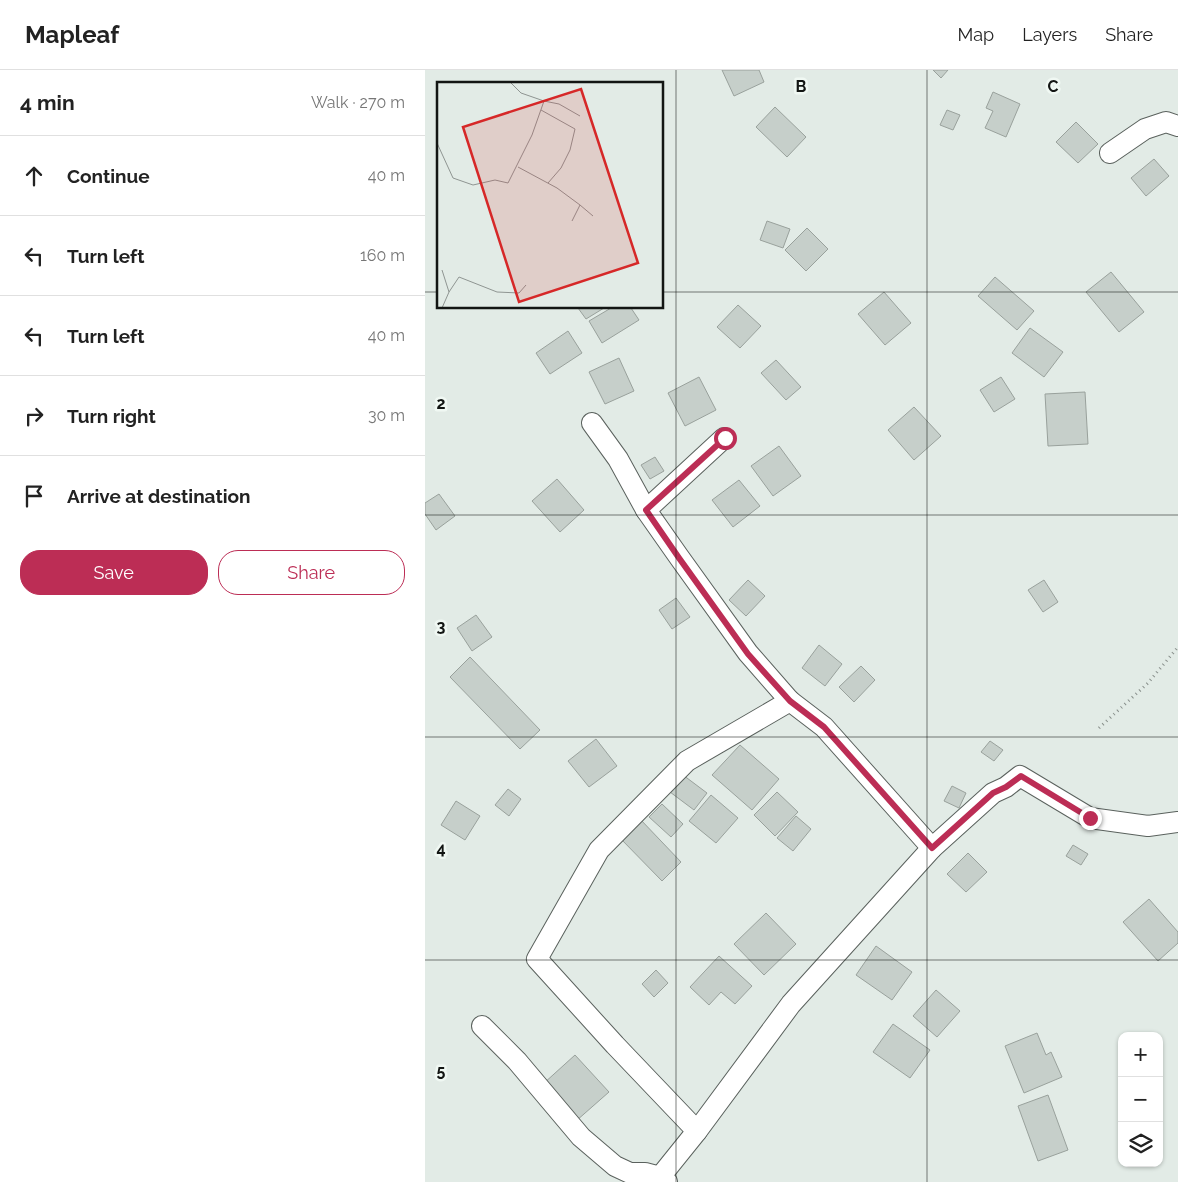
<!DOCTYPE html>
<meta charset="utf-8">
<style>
:root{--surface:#fff;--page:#f2f2f2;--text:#222;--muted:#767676;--line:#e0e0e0;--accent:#bc2d55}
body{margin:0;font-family:Raleway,sans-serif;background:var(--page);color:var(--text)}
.controls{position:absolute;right:15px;bottom:15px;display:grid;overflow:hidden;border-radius:10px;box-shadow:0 1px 4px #0004}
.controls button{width:45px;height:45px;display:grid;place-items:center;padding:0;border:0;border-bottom:1px solid var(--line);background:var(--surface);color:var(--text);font:25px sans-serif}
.stop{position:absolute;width:15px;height:15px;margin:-11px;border:4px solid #bc2d55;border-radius:50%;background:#fff}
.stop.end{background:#bc2d55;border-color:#fff;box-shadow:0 1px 5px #0008}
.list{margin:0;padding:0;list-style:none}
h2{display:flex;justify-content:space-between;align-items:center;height:65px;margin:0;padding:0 20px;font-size:21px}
h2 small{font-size:16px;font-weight:400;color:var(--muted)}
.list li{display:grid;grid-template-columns:32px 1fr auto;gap:15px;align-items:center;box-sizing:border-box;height:80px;padding:0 20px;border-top:1px solid var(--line)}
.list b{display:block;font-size:19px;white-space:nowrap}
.list em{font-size:16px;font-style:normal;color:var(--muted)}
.actions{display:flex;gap:10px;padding:15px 20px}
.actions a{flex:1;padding:11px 0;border:1px solid var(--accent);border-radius:20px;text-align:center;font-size:18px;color:var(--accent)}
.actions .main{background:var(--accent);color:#fff}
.icon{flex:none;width:28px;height:28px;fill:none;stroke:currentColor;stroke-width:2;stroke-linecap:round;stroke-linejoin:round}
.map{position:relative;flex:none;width:753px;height:1112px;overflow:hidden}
header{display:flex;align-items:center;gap:30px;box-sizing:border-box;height:70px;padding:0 25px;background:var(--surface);border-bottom:1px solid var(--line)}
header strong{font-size:24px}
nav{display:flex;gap:28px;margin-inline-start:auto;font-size:18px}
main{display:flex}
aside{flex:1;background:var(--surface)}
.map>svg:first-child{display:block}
.building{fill:#c6cfca;stroke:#99a19c}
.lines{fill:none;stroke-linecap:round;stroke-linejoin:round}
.street-casing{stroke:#5a615d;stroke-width:22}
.path{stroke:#888f8b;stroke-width:3;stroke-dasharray:1 4;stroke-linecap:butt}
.street{stroke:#fff;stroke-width:20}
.route{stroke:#bc2d55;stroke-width:6}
.grid{fill:none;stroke:#121513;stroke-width:1;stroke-opacity:0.55}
.inset-road{fill:none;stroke:#8f9592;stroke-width:1}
.view{fill:#d62828;fill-opacity:0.15;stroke:#d62828;stroke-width:2.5}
.inset-edge{fill:none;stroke:#121513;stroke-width:2.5}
.grid-label{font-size:16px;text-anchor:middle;font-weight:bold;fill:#121513;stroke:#f0f8f3;stroke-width:5;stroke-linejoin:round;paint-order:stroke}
</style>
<header>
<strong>Mapleaf</strong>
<nav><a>Map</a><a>Layers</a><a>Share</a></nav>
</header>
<main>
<aside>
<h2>4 min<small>Walk · 270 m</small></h2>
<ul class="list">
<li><svg class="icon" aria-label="ahead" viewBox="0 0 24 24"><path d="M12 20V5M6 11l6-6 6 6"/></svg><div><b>Continue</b></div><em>40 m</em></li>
<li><svg class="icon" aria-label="left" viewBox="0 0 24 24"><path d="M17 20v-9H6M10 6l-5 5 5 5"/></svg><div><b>Turn left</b></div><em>160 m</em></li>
<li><svg class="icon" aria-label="left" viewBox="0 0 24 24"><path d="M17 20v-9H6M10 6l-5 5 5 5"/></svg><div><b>Turn left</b></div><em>40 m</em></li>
<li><svg class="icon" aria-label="right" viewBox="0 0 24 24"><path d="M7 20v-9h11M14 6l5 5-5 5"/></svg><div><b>Turn right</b></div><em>30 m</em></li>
<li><svg class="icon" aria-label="arrive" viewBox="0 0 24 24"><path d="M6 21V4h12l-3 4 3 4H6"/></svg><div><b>Arrive at destination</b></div></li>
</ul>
<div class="actions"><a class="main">Save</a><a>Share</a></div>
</aside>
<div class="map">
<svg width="753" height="1112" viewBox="0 0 753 1112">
<rect width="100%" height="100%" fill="#e2ebe6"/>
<g class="building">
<polygon points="297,0 334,0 339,12 309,26"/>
<polygon points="508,0 523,0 516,8"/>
<polygon points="568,22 595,34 581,67 560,58 568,41 561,38"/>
<polygon points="350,37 381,67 362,87 331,57"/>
<polygon points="522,40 535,45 528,60 515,55"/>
<polygon points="651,52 673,74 653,93 631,72"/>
<polygon points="729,89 744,106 721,126 706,108"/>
<polygon points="342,151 365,159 358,178 335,170"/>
<polygon points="382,158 403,179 381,201 360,180"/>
<polygon points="686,202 719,242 694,262 661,222"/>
<polygon points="570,207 609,241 592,260 553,226"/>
<polygon points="459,222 486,253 460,275 433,244"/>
<polygon points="313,235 336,256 315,278 292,257"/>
<polygon points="153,238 179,238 161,249"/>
<polygon points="186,238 206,238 214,250 177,273 164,251"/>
<polygon points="605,258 638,282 619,307 587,283"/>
<polygon points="143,261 157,283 125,304 111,283"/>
<polygon points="194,288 209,321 180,334 164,302"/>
<polygon points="351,290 376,317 361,330 336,303"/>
<polygon points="274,307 291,340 260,356 243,323"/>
<polygon points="576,307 590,329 569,342 555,320"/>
<polygon points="660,322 663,374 623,376 620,324"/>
<polygon points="489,337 516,366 489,390 463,360"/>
<polygon points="354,376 376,406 348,426 326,396"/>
<polygon points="230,387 239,401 225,409 216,395"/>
<polygon points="132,409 159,440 135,462 107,431"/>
<polygon points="314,410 335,436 308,457 287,430"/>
<polygon points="14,424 30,446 11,460 0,444 0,433"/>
<polygon points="323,510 340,526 321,546 304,530"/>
<polygon points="619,510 633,532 618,542 603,520"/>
<polygon points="251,528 265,547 247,559 234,540"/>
<polygon points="51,545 67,567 47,581 32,558"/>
<polygon points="394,575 417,594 400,616 377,598"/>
<polygon points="45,587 115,660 95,679 25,607"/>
<polygon points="436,596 450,610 429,632 414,617"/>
<polygon points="171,669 192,696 164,717 143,691"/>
<polygon points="565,671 578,680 569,691 556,682"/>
<polygon points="315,675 354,709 327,740 287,705"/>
<polygon points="258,705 282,723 269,740 245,722"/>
<polygon points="527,716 541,723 534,738 519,731"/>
<polygon points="83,719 96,729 84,746 70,735"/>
<polygon points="352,722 373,742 350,766 329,745"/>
<polygon points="286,725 313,748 291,773 264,751"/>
<polygon points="31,731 55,746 40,770 16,755"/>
<polygon points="237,734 258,754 246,767 224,747"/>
<polygon points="371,746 386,759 368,781 352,768"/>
<polygon points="215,749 256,792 237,811 195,768"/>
<polygon points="648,775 663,784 656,795 641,786"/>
<polygon points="543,783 562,802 541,822 522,804"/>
<polygon points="724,829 753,862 753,873 733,891 698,852"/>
<polygon points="341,843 371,874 339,905 309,874"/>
<polygon points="451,876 487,902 467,930 431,905"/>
<polygon points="294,886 327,916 310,934 296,922 284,935 265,917"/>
<polygon points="231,900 243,913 229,927 217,914"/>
<polygon points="511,920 535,941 512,967 488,946"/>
<polygon points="468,954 505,980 485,1008 448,982"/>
<polygon points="612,963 621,985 626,982 637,1007 599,1023 580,976"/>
<polygon points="150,985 184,1022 151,1051 118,1014"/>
<polygon points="623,1025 643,1080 613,1091 593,1036"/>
</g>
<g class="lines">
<defs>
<g id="street">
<polyline points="685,83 720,59 741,52 753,56"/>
<polyline points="167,353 193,389 221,440"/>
<polyline points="299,368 221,440 254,487 323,583 365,631 399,657 507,778"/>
<polyline points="57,956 92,991 156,1067 190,1096 205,1103 220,1103 235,1107"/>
<polyline points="272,1061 190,975 112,889 174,780 262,691 365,631"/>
<polyline points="242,1112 235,1107 272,1061 366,934 507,778 568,723 581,717 595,706 665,748 723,756 753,752"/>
</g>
</defs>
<use href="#street" class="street-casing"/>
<polyline class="path" points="674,658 723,613 753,577"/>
<use href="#street" class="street"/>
</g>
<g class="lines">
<polyline class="route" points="300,368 221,440 254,488 323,584 365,631 399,657 507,778 568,723 581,717 596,706 665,748"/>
</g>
<path class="grid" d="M251,0V1112M502,0V1112M0,222H14M238,222H753M0,445H753M0,667H753M0,890H753"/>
<g transform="translate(12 12)">
<rect width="226" height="226" fill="#e2ebe6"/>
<path class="inset-road" d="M107,19L122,22L143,34M104,28L138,47L133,68L124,86L111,101M0,61L16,96L36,103L58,98L71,101L95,53L107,19L84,11L74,1M81,85L120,106L143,123L135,139M143,123L156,134M12,210L22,195L60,210L82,211L89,203M5,226L12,210L5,188"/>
<path class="view" d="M144,7L201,181L82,220L26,45Z"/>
<rect width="226" height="226" class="inset-edge"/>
</g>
<g class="grid-label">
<text x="376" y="22">B</text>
<text x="628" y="22">C</text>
<text x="16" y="339">2</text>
<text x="16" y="562">3</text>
<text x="16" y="784">4</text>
<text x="16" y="1006">5</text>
</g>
</svg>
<div class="controls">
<button>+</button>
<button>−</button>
<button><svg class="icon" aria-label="layers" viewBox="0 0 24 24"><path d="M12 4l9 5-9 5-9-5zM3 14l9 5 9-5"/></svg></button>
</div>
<div class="stop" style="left:300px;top:368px"></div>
<div class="stop end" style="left:665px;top:748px"></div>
</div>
</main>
